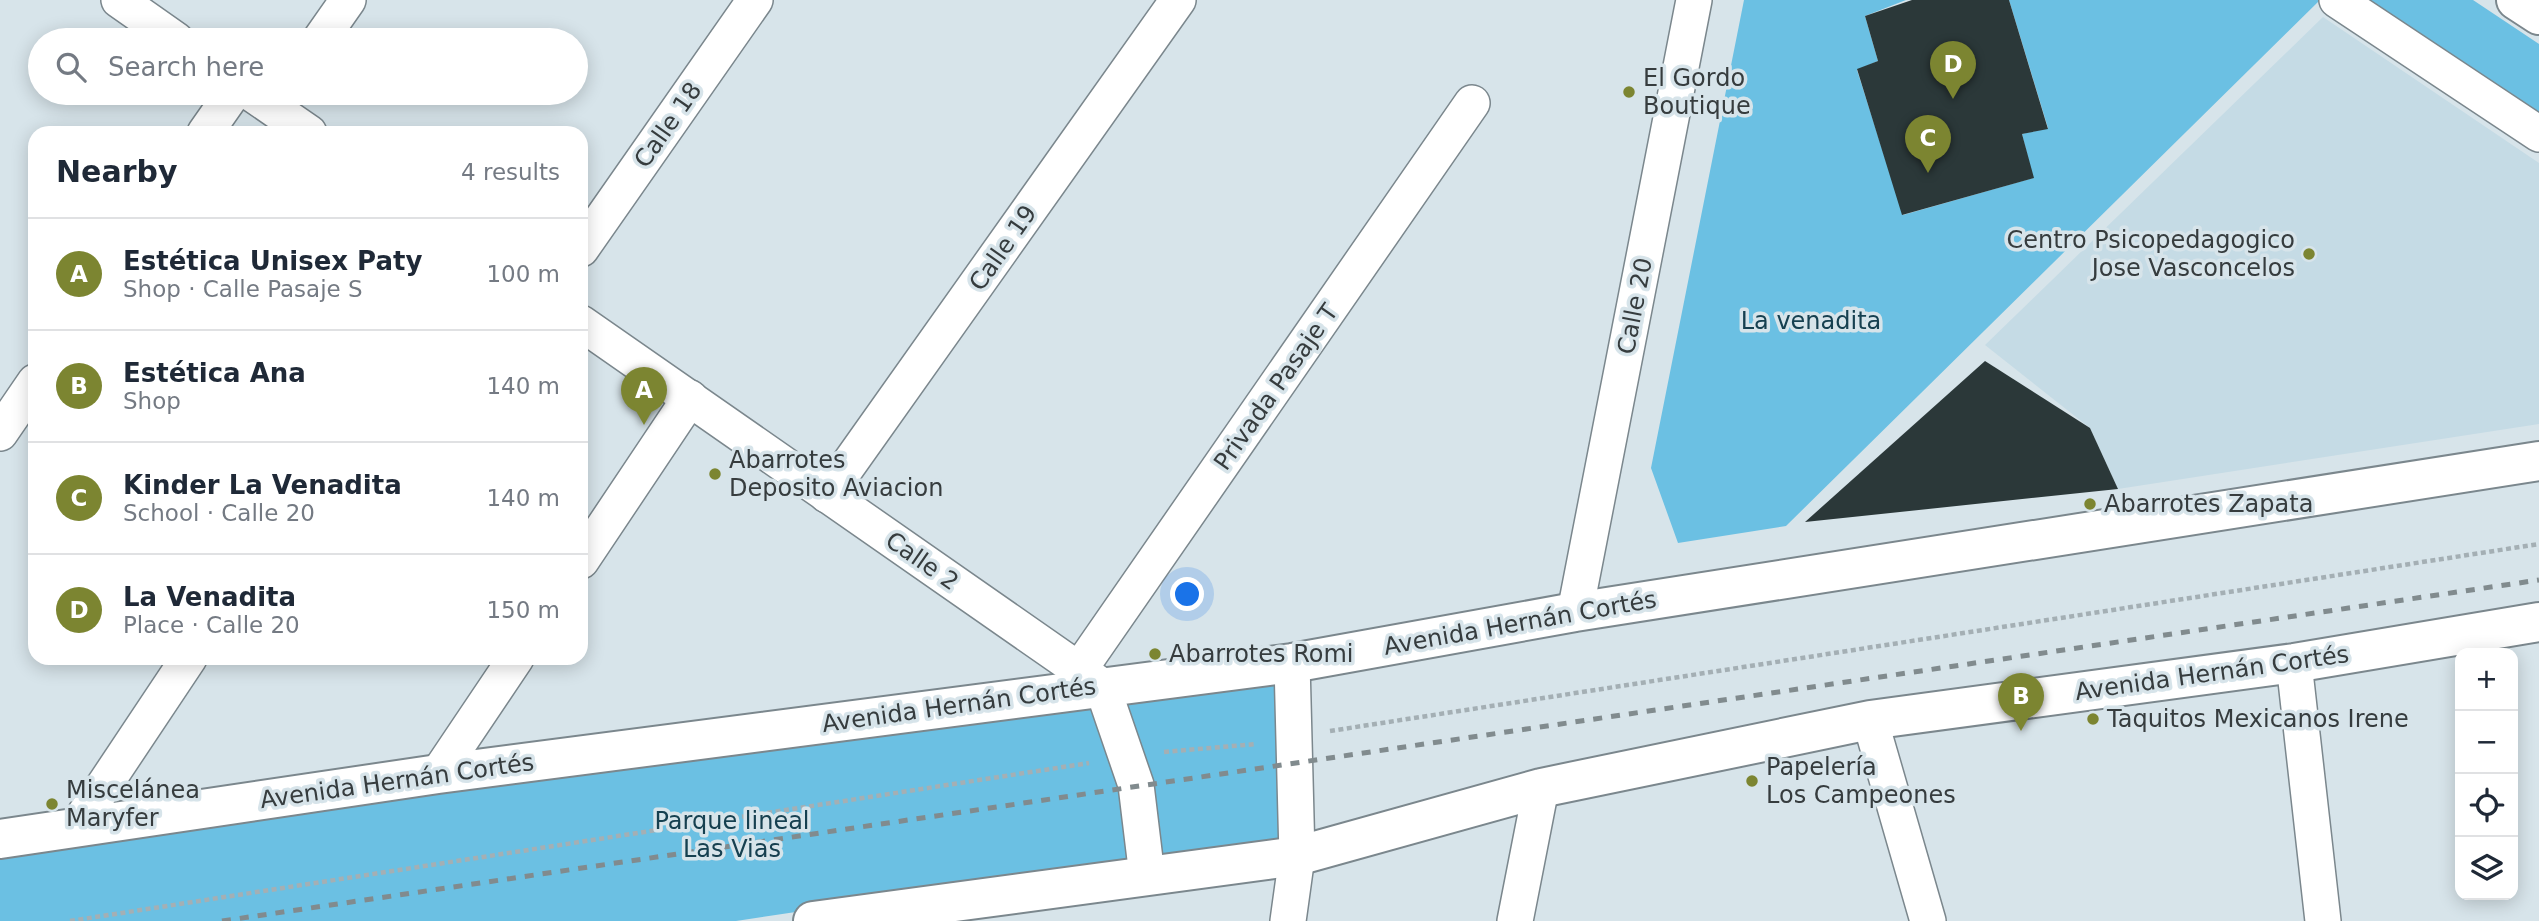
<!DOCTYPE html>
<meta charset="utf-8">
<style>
:root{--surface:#fff;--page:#f2f2f3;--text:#1f2937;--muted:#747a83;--line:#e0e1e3;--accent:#7c8531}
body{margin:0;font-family:"DejaVu Sans",sans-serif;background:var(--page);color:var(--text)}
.controls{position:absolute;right:21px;bottom:21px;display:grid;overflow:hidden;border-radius:14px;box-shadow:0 4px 18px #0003}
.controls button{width:63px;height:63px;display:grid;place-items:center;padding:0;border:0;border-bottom:2px solid var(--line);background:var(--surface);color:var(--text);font:35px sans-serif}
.you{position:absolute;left:1188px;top:595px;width:24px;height:24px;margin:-18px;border:5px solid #fff;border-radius:50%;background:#1a73e8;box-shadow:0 0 0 10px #1a73e833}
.badge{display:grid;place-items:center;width:46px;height:46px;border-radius:50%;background:var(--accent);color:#fff;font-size:23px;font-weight:700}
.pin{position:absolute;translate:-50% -58px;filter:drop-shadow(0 2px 4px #0008)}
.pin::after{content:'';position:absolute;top:37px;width:24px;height:21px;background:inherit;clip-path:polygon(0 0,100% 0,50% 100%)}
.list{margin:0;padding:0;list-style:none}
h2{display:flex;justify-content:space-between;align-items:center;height:91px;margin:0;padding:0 28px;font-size:30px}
h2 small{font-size:23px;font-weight:400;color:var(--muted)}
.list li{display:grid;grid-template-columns:46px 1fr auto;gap:21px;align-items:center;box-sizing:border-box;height:112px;padding:0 28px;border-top:2px solid var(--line)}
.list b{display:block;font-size:26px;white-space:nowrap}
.list p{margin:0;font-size:23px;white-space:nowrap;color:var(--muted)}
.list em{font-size:23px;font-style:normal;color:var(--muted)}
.icon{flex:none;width:38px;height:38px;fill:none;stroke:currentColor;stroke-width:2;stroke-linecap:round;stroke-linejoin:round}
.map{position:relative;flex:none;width:2539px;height:921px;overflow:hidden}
.search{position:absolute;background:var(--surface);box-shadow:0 4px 18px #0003;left:28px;top:28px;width:560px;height:77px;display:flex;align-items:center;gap:18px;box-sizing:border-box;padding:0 24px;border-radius:38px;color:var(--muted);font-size:26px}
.panel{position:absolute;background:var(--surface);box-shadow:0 4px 18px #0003;left:28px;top:126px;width:560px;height:539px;border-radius:21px}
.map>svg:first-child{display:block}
.built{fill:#c5dbe5}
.green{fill:#6bc0e3}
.building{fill:#2b3839}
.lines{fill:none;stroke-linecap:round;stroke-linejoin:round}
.minor-casing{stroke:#7b878d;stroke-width:38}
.secondary-casing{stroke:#7b878d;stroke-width:42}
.primary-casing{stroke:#7b878d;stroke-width:42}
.path{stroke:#a4afb4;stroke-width:4.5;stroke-dasharray:5 3.5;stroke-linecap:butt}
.minor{stroke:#fff;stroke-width:35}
.secondary{stroke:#fff;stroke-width:38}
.primary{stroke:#fff;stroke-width:38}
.rail{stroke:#818b8e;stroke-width:5;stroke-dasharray:9 9;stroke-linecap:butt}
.poi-dot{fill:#7c8531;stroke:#d7e4ea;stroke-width:2.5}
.labels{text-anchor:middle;stroke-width:7;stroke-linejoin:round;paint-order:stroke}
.poi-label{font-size:24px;fill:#363c3e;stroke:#d7e4ea;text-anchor:start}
.street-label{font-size:24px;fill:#363c3e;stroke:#d7e4ea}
.park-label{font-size:24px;fill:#164050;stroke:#d7e4ea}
</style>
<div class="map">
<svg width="2539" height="921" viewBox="0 0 2539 921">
<rect width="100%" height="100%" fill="#d7e4ea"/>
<polygon class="built" points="2323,17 2539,163 2539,424 2118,489 2090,428 1985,345"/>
<g class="green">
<polygon points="1744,0 1906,0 1865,16 1878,61 1857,70 1903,215 2033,178 2022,134 2048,128 2009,0 2320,0 1786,526 1678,543 1651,468"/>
<polygon points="2337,0 2473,0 2539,44 2539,135"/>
<polygon points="1280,678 1283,842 1160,861 1123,697"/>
<polygon points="1093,703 1123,787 1131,862 736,921 0,921 0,854"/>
</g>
<g class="building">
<polygon points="1912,0 2009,0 2048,129 2022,134 2034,178 1902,215 1857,69 1878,61 1865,16"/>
<polygon points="1985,361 2090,428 2118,489 1805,522"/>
</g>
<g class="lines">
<defs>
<g id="minor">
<polyline points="119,0 176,40"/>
<polyline points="2337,0 2539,134"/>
<polyline points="320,40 348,0"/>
<polyline points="251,93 309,133"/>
<polyline points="205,133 233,93"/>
<polyline points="581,249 755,0"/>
<polyline points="581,323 1102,686 1136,785 1147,876"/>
<polyline points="0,433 35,382"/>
<polyline points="827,495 1178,0"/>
<polyline points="581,561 690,398"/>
<polyline points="1575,612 1694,0"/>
<polyline points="2294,663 2323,921"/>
<polyline points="1079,670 1472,103"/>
<polyline points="1870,720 1928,921"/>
<polyline points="438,774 516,658"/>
<polyline points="77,826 189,658"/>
<polyline points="1288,921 1297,856 1292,663"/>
<polyline points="1515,921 1541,788"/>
</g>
<g id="secondary">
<polyline points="0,839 438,774 1292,663 1575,612 2539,461"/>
<polyline points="813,921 1297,856 1541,788 1870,720 2294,663 2539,622"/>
</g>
<polyline id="primary" points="2516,0 2539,15"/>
</defs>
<use href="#minor" class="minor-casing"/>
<use href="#secondary" class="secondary-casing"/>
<use href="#primary" class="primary-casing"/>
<g class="path">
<polyline points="1330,731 2539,544"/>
<polyline points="1164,752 1256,744"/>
<polyline points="70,921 1089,763"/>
</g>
<use href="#minor" class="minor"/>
<use href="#secondary" class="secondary"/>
<use href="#primary" class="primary"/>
<polyline class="rail" points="222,921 2539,580"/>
</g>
<g class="poi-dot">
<circle cx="1629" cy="92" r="7"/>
<circle cx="2309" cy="254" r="7"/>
<circle cx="715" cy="474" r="7"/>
<circle cx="2090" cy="504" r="7"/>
<circle cx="1155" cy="654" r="7"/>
<circle cx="2093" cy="719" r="7"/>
<circle cx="1752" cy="781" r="7"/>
<circle cx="52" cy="804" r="7"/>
</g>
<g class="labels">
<g class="poi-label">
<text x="1643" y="86">El Gordo<tspan x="1643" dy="28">Boutique</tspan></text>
<text x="2295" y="248" text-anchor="end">Centro Psicopedagogico<tspan x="2295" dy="28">Jose Vasconcelos</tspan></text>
<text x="729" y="468">Abarrotes<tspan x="729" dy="28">Deposito Aviacion</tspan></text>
<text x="2104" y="512">Abarrotes Zapata</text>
<text x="1169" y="662">Abarrotes Romi</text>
<text x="2107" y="727">Taquitos Mexicanos Irene</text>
<text x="1766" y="775">Papelería<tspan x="1766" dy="28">Los Campeones</tspan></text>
<text x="66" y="798">Miscelánea<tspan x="66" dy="28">Maryfer</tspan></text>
</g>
<g class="street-label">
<text transform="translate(668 125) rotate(-55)" y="8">Calle 18</text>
<text transform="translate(1003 248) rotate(-55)" y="8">Calle 19</text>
<text transform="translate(1635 306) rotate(-79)" y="8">Calle 20</text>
<text transform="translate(1276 387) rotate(-55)" y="8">Privada Pasaje T</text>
<text transform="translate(922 561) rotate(35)" y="8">Calle 2</text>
<text transform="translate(1520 623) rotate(-10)" y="8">Avenida Hernán Cortés</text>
<text transform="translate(2212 673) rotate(-8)" y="8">Avenida Hernán Cortés</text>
<text transform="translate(959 705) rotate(-8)" y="8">Avenida Hernán Cortés</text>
<text transform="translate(397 781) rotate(-8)" y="8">Avenida Hernán Cortés</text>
</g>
<g class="park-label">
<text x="1811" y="329">La venadita</text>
<text x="732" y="829">Parque lineal<tspan x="732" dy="28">Las Vias</tspan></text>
</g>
</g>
</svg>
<div class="controls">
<button>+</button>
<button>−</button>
<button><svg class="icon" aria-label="locate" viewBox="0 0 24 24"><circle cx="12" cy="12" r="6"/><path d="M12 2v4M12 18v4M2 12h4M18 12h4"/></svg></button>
<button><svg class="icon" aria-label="layers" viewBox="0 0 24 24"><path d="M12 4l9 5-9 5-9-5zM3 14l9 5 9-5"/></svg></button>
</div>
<div class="you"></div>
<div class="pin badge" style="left:644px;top:425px">A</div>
<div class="pin badge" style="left:2021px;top:731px">B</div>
<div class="pin badge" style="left:1928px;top:173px">C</div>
<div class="pin badge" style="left:1953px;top:99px">D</div>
<div class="search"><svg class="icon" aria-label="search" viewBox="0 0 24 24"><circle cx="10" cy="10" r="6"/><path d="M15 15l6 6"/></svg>Search here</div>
<section class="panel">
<h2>Nearby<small>4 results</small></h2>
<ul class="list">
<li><span class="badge">A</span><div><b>Estética Unisex Paty</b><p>Shop · Calle Pasaje S</p></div><em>100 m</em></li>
<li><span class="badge">B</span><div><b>Estética Ana</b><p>Shop</p></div><em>140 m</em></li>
<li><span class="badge">C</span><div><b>Kinder La Venadita</b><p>School · Calle 20</p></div><em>140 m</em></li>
<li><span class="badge">D</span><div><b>La Venadita</b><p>Place · Calle 20</p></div><em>150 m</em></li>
</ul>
</section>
</div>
